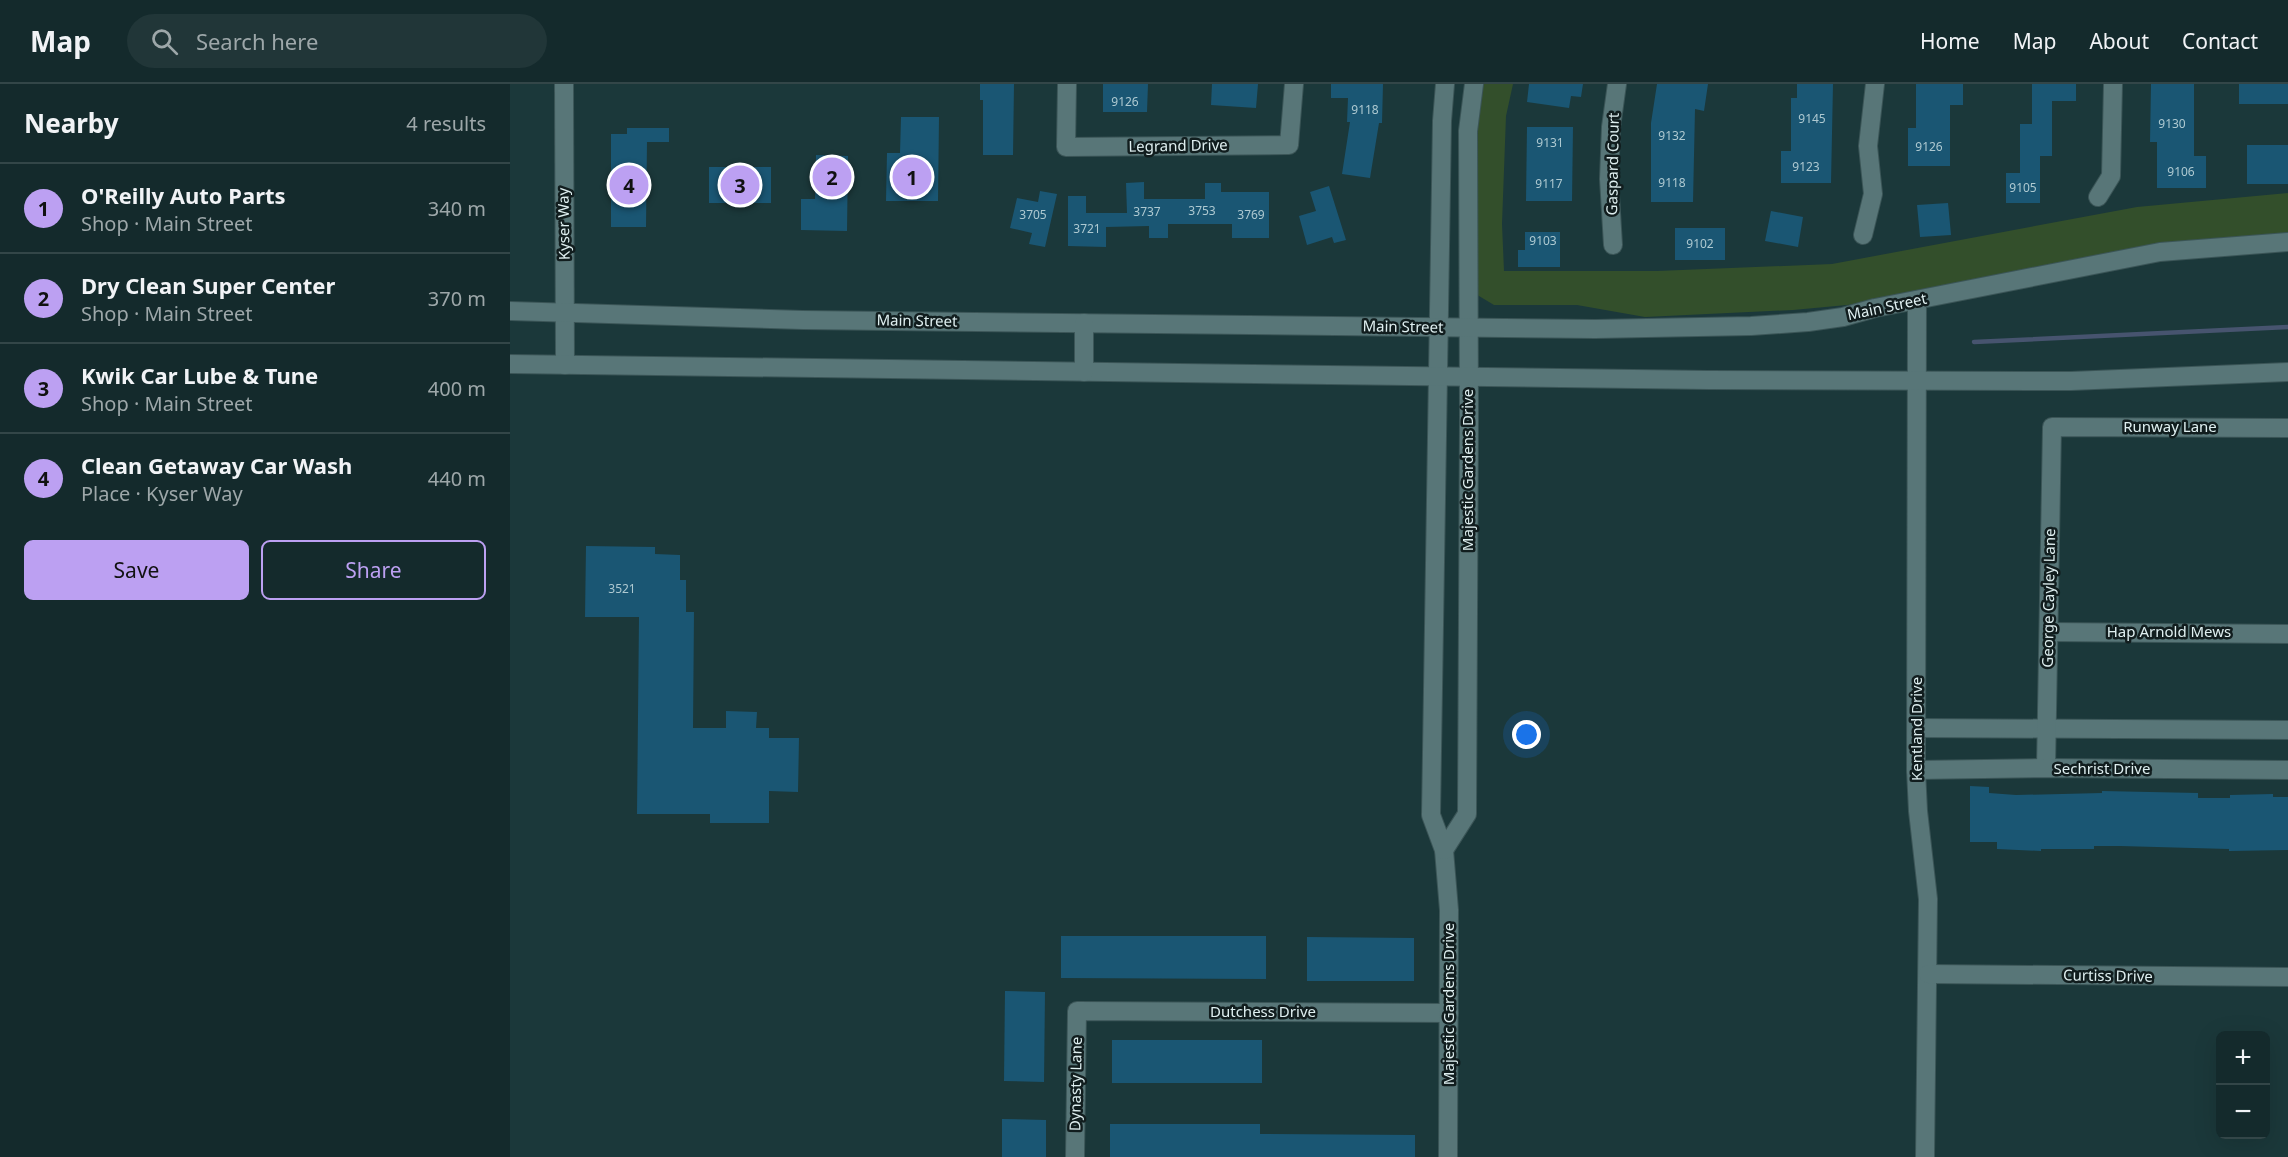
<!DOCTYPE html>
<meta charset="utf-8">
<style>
:root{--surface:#142a2c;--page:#213638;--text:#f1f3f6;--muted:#9da7a9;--line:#334648;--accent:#bca0f2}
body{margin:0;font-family:"Noto Sans",sans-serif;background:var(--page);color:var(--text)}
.controls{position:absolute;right:18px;bottom:18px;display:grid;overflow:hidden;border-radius:9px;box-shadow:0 6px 24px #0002}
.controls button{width:54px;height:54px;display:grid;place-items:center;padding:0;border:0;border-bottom:2px solid var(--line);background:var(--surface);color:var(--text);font:30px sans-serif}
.you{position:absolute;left:1017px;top:651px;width:21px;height:21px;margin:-15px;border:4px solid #fff;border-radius:50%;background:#1a73e8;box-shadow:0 0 0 9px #1a73e833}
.badge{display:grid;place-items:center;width:39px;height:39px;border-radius:50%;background:var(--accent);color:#111;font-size:20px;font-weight:700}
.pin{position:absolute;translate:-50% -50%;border:3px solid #fff;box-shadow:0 2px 6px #0006}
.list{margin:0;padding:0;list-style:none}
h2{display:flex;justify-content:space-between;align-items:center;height:78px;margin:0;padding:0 24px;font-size:26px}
h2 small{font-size:20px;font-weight:400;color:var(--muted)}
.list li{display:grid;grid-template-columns:39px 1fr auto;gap:18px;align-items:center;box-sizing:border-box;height:90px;padding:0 24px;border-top:2px solid var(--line)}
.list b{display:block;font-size:22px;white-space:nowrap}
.list p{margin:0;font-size:20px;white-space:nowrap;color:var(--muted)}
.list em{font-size:20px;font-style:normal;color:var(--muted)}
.actions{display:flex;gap:12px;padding:18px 24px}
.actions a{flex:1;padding:14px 0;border:2px solid var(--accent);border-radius:9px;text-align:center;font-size:21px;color:var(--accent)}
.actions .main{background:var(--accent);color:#111}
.icon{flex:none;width:33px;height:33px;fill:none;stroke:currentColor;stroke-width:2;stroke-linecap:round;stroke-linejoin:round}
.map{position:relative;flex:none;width:1778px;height:1073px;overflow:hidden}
header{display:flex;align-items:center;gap:36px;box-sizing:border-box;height:84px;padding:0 30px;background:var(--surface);border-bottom:2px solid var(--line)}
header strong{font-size:28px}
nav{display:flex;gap:33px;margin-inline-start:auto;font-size:21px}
.search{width:420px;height:54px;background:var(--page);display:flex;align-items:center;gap:15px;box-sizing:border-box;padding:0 21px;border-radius:33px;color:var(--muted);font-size:22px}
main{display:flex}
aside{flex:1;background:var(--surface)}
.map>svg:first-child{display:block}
.green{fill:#334f2b}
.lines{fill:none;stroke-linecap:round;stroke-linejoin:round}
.stream{stroke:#47546f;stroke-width:4.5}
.building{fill:#1a5673}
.minor-casing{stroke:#3b5557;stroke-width:20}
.tertiary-casing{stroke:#3b5557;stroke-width:20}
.secondary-casing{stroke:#3b5557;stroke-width:20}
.minor{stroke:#587678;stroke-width:18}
.tertiary{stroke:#587678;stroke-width:18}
.secondary{stroke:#587678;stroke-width:18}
.labels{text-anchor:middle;stroke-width:5;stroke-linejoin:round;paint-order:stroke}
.number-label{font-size:12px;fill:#aec9d1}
.street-label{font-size:15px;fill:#dfeff0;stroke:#111d1e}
</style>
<header>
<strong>Map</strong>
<div class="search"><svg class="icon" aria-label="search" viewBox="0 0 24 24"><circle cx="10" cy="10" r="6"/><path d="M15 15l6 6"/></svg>Search here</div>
<nav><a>Home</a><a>Map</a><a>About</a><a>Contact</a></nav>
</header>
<main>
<aside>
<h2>Nearby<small>4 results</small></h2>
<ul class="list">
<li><span class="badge">1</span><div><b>O'Reilly Auto Parts</b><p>Shop · Main Street</p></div><em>340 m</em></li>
<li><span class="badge">2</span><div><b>Dry Clean Super Center</b><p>Shop · Main Street</p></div><em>370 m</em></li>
<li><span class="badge">3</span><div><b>Kwik Car Lube &amp; Tune</b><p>Shop · Main Street</p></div><em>400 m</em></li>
<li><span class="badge">4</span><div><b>Clean Getaway Car Wash</b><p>Place · Kyser Way</p></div><em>440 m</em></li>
</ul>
<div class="actions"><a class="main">Save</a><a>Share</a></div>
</aside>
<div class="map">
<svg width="1778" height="1073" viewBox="0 0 1778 1073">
<rect width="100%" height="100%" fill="#1b383a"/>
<polygon class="green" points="972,0 1003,0 996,32 992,140 994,187 1147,187 1322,180 1627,123 1778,109 1778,152 1369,218 1283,226 1135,233 1067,221 984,221 964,209 967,49"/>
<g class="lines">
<polyline class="stream" points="1464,258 1778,243"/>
</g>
<g class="building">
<polygon points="470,0 504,0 503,71 473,71 473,16 470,16"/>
<polygon points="593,0 638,0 637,28 593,28"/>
<polygon points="702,0 748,0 746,24 701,21"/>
<polygon points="821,0 873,0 872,39 869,39 860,94 832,90 840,38 837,38 838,14 821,14"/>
<polygon points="1019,0 1073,0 1071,13 1061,12 1059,24 1017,18"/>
<polygon points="1147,0 1198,0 1194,27 1185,25 1183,118 1141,118 1141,39"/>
<polygon points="1287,0 1323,0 1321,99 1271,99 1271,67 1281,67 1281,14 1287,14"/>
<polygon points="1406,0 1453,0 1453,21 1440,21 1440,82 1398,82 1398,44 1406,44"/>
<polygon points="1522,0 1566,0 1566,17 1542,17 1542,72 1530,72 1530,119 1496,119 1496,89 1510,89 1510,40 1522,40"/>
<polygon points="1641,0 1684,0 1684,72 1696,72 1696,104 1647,104 1647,58 1640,58"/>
<rect x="1729" y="0" width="49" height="20"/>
<polygon points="391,33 429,33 428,117 376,117 377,69 390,69"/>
<polygon points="1017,43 1063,43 1062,117 1016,117"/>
<polygon points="117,44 159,44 159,58 137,58 136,143 101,143 101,50 117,50"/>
<rect x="1737" y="61" width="41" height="39"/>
<polygon points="306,71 338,72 337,147 291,146 291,115 305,115"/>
<rect x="199" y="83" width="62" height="36"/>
<polygon points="634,98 634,115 695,115 695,99 711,99 711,108 759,108 759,154 722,154 722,140 658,140 658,154 639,154 639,142 596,143 596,163 558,162 558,112 576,112 576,129 617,129 616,99"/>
<polygon points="819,102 836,156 824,159 822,153 797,161 789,132 806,127 800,108"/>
<polygon points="530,107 547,110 535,163 519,160 522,149 500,144 507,114 528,118"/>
<polygon points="1438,119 1441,151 1410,153 1407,121"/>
<polygon points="1261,127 1293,133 1288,163 1255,157"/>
<rect x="1165" y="144" width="50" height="32"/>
<polygon points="1015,148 1050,148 1050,183 1008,183 1008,166 1015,166"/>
<polygon points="76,462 145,463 145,470 170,471 170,496 176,496 176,528 184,528 183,644 216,644 216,627 247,628 246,644 259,644 259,654 289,654 288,708 259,707 259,739 200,739 200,730 127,730 129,533 75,533"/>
<polygon points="1460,702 1479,703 1479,709 1506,711 1592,709 1592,707 1688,709 1688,714 1720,714 1720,711 1763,710 1763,713 1778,713 1778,766 1719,767 1719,765 1610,762 1584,762 1584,765 1531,765 1531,767 1487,765 1487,758 1460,758"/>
<polygon points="551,852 756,852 756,895 551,894"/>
<polygon points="797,853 904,854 904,897 797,897"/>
<polygon points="495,907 535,908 534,998 494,997"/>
<rect x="602" y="956" width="150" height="43"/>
<polygon points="492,1035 536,1036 536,1073 492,1073"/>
<polygon points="600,1040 750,1040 750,1050 905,1051 905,1073 600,1073"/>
</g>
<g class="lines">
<defs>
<g id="minor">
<polyline points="54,0 55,281"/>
<polyline points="557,0 556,63 779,61 784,0"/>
<polyline points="1588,113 1601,92 1603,0"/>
<polyline points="1353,151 1363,110 1358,62 1365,0"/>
<polyline points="1103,161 1099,95 1101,43 1107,0"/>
<polyline points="1407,216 1406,686 1408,727 1418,815 1415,1073"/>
<polyline points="1539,548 1778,550"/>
<polyline points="1407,644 1778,646"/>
<polyline points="1536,684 1542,343 1778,344"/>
<polyline points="1406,686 1536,684 1778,686"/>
<polyline points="1418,890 1778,893"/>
<polyline points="565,1073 567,927 939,929"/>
</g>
<g id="tertiary">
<polyline points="935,0 932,37 921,731 934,766 939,826 938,1073"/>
<polyline points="934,766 957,730 959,331 958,47 964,0"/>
</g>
<g id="secondary">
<polyline points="0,227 293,236 1085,245 1241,242 1298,238 1333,233 1365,224 1650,168 1778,158"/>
<polyline points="0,280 1198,296 1561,297 1778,288"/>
<polyline points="574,288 574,239"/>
</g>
</defs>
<use href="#minor" class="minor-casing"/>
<use href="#tertiary" class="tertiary-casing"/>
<use href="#secondary" class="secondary-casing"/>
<use href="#minor" class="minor"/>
<use href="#tertiary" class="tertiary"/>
<use href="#secondary" class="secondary"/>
</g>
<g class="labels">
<g class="number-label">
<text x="615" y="22">9126</text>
<text x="855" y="30">9118</text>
<text x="1302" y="39">9145</text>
<text x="1662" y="44">9130</text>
<text x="1162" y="56">9132</text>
<text x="1040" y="63">9131</text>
<text x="1419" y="67">9126</text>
<text x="1296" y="87">9123</text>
<text x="1671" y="92">9106</text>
<text x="1162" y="103">9118</text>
<text x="1039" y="104">9117</text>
<text x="1513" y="108">9105</text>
<text x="692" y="131">3753</text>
<text x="637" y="132">3737</text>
<text x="523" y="135">3705</text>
<text x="741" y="135">3769</text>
<text x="577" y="149">3721</text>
<text x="1033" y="161">9103</text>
<text x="1190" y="164">9102</text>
<text x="112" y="509">3521</text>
</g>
<g class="street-label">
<text transform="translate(668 62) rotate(-1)" y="5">Legrand Drive</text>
<text transform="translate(1103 80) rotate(-89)" y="5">Gaspard Court</text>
<text transform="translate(54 140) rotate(-91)" y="5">Kyser Way</text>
<text transform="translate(1377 223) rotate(-12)" y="5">Main Street</text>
<text transform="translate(407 237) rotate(1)" y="5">Main Street</text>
<text transform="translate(893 243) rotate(1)" y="5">Main Street</text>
<text x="1660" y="348">Runway Lane</text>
<text transform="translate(958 386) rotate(-90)" y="5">Majestic Gardens Drive</text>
<text transform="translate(1539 514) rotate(-89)" y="5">George Cayley Lane</text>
<text x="1659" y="553">Hap Arnold Mews</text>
<text transform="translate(1407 645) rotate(-90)" y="5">Kentland Drive</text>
<text x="1592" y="690">Sechrist Drive</text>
<text transform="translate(1598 892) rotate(1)" y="5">Curtiss Drive</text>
<text transform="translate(939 920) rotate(-90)" y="5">Majestic Gardens Drive</text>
<text x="753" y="933">Dutchess Drive</text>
<text transform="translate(566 1000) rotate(-89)" y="5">Dynasty Lane</text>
</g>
</g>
</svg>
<div class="controls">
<button>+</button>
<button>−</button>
</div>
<div class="you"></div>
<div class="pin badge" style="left:402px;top:93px">1</div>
<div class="pin badge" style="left:322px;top:93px">2</div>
<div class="pin badge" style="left:230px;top:101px">3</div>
<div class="pin badge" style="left:119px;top:101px">4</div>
</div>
</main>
